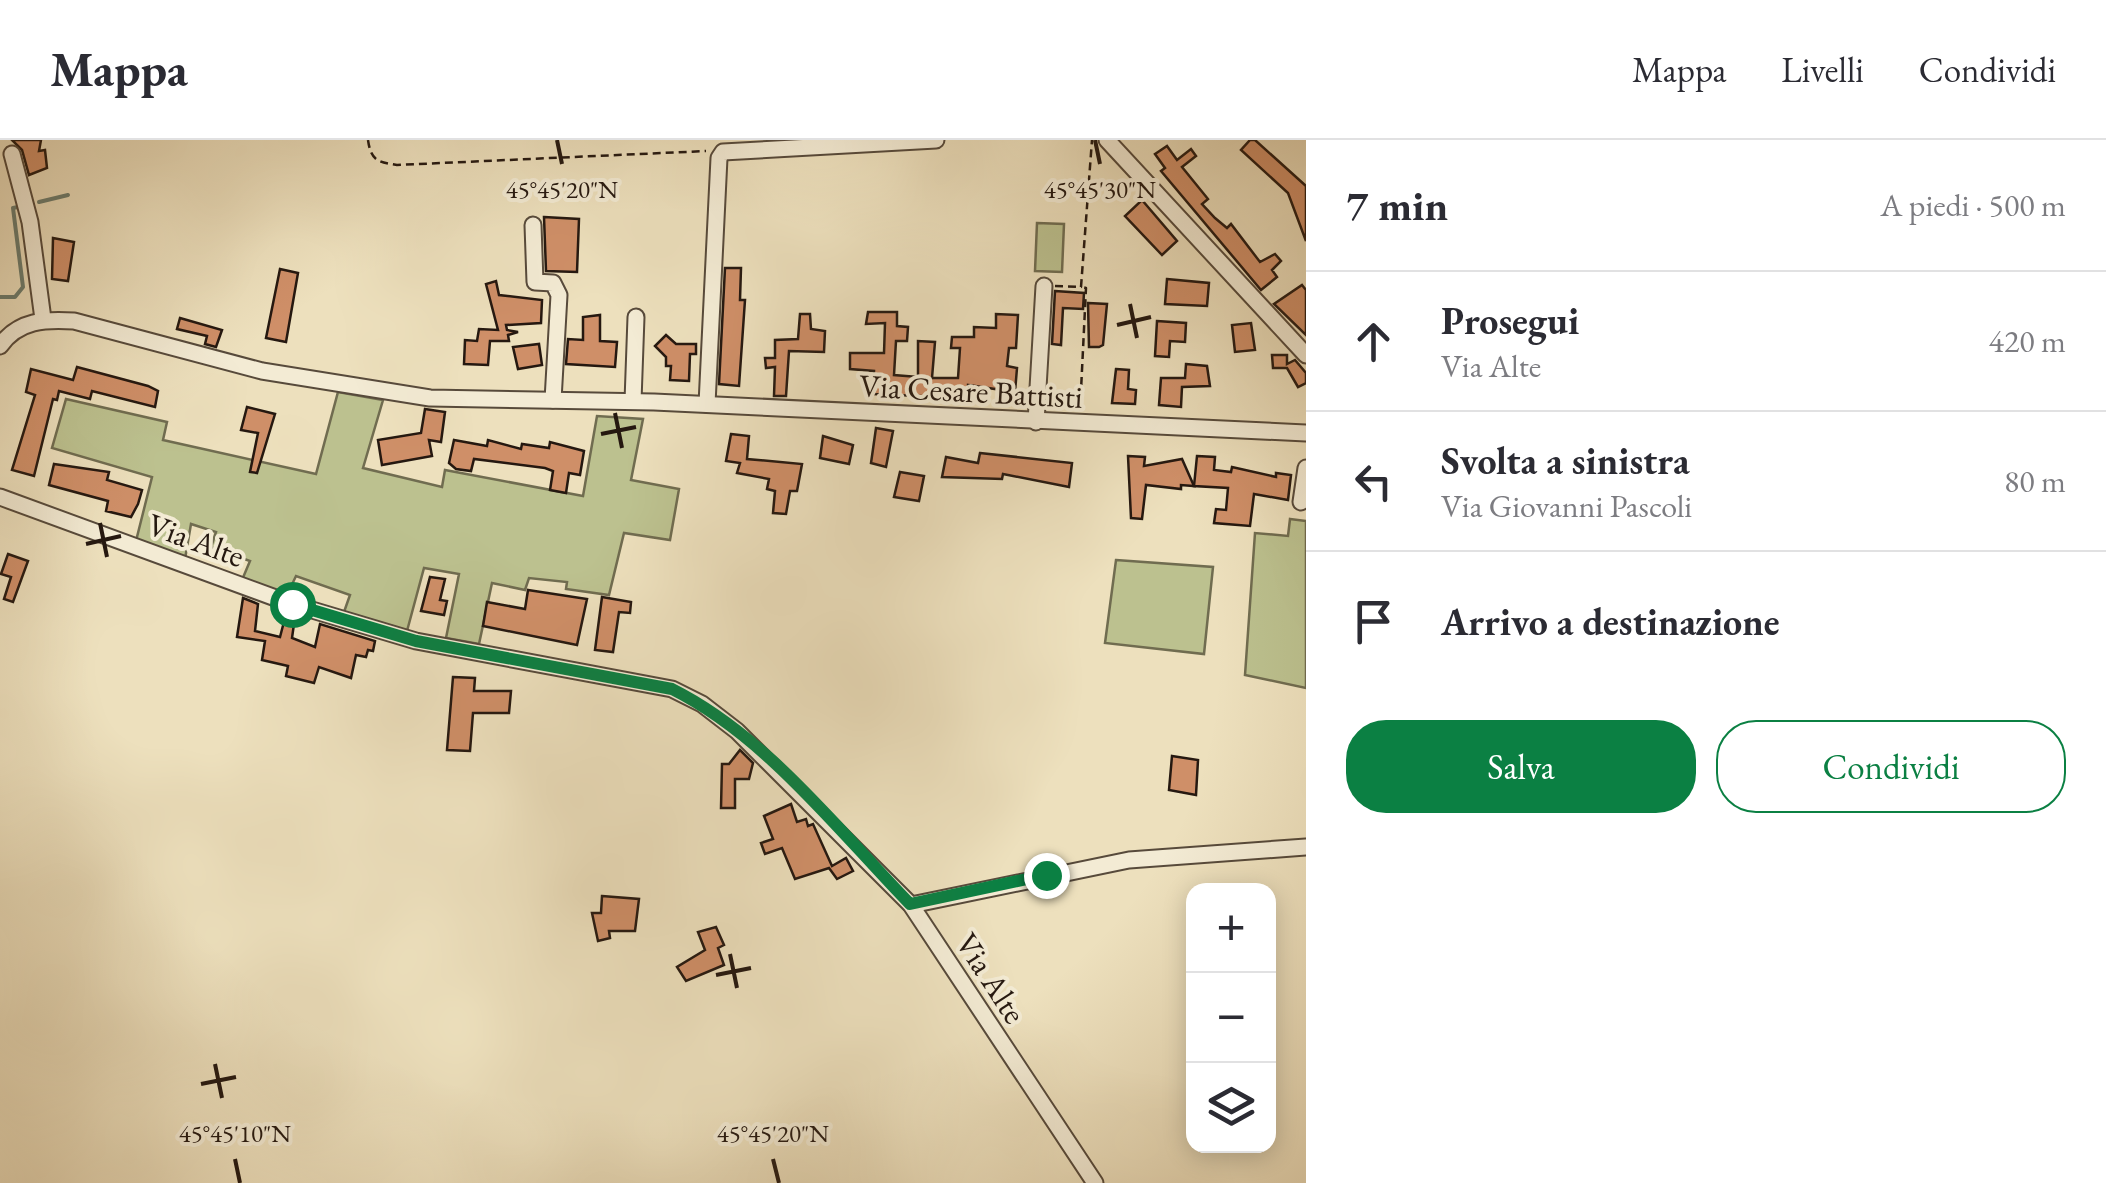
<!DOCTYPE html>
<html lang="it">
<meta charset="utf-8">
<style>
:root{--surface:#fff;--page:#f7f7f7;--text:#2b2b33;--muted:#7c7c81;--line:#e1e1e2;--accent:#0b8043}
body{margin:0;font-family:"EB Garamond",serif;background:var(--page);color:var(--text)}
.controls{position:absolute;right:30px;bottom:30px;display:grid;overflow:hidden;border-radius:20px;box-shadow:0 5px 25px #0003}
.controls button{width:90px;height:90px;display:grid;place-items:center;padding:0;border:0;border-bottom:2px solid var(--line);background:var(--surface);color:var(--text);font:50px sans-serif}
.stop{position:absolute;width:30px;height:30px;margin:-22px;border:8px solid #0b8043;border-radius:50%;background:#fff}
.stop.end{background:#0b8043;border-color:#fff;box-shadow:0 2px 10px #0008}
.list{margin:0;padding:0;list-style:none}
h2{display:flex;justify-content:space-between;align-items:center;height:130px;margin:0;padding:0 40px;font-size:42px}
h2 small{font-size:32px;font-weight:400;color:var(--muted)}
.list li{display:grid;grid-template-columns:65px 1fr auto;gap:30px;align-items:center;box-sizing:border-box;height:140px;padding:0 40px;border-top:2px solid var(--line)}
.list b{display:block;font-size:38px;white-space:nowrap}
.list p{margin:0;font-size:32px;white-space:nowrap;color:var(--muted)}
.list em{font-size:32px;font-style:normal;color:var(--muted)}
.actions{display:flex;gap:20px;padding:30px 40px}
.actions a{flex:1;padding:22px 0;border:2px solid var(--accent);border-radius:40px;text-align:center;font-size:35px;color:var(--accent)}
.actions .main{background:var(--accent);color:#fff}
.icon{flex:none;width:55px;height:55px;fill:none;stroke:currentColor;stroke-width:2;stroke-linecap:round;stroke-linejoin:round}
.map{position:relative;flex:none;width:1306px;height:1043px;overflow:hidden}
header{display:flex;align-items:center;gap:60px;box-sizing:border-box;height:140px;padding:0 50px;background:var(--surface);border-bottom:2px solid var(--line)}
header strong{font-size:48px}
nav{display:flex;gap:55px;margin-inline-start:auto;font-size:35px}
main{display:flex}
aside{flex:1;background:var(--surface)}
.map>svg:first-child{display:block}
.green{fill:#bcc18f;stroke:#706c50;stroke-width:2.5}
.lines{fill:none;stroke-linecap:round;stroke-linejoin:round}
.stream{stroke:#6b7c6e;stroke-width:4}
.building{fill:#cf8f68;stroke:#251810;stroke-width:2.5}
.minor-casing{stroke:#574a3b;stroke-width:19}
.path{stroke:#251810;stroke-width:2.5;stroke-dasharray:8 5;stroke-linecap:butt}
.minor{stroke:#f3ebd4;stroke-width:15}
.route{stroke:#0b8043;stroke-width:12}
.ticks{fill:none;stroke:#251810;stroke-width:4}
.labels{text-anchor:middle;stroke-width:8;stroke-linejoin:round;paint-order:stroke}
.street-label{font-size:32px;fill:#251810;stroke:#f3ebd4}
.ticks-label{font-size:25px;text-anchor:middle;fill:#251810;stroke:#f3ebd4;stroke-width:8;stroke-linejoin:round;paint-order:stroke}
</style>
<header>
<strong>Mappa</strong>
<nav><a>Mappa</a><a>Livelli</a><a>Condividi</a></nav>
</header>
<main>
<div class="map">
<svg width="1306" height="1043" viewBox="0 0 1306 1043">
<rect width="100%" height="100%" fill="#ede0bd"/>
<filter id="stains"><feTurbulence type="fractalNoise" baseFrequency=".002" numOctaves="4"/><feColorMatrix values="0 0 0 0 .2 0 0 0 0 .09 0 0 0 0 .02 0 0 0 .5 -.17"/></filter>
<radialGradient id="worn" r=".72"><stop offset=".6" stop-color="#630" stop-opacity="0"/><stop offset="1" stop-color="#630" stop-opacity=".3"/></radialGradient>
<g class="green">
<polygon points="1037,83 1064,84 1062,132 1035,131"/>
<polygon points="338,252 383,260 363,328 442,347 445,330 583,356 597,276 643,279 631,340 679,349 670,400 624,393 609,455 566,449 567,442 529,438 525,450 492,443 479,504 446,498 459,434 424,428 407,491 344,472 350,455 296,436 287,455 242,440 250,421 211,407 216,392 191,384 185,419 136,401 152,337 52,308 66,259 167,282 163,300 316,334"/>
<polygon points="1290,379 1306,381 1306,548 1245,535 1255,393 1288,396"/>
<polygon points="1116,420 1213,427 1204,514 1105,503"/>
</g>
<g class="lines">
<g class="stream">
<polyline points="39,62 68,55"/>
<polyline points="0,157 15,157 23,147 13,68 18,67"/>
</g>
</g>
<g class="building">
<polygon points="12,0 41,0 39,11 45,10 47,28 29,35 22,10"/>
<polygon points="1250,0 1255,0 1306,46 1306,101 1288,53 1241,10"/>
<polygon points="1167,6 1177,20 1191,9 1196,16 1182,27 1208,59 1202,64 1215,78 1227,88 1231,84 1260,122 1275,114 1281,121 1272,130 1277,137 1261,150 1161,31 1165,28 1155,14"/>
<polygon points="1142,60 1177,101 1162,115 1125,76"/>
<polygon points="544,77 579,79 577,132 546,131"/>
<polygon points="53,98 74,102 68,141 52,139"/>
<polygon points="725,128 741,128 740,160 745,160 739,246 719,244"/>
<polygon points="280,129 298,133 286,202 266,198"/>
<polygon points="1167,139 1209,143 1207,166 1165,164"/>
<polygon points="496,141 499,155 542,160 541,183 506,185 507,190 518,192 508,195 509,201 490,201 488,225 464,224 465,200 477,201 479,189 498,190 486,144"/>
<polygon points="1302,145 1306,150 1306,195 1274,164"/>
<polygon points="1055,151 1084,153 1083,169 1063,168 1061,205 1052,204"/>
<polygon points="1088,163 1107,164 1103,205 1099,207 1089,207"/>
<polygon points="868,172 897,172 897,186 908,187 907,201 896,201 894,235 918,237 918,201 935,202 932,238 958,238 960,208 951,208 952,197 974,197 974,187 996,188 996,174 1018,175 1016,208 1009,208 1007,226 1017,228 1015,252 968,245 967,258 873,254 874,231 850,229 850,213 884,213 885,183 866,184"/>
<polygon points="800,174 810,174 811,189 825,191 824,212 789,211 786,256 774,256 775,227 766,228 765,218 775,218 775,200 798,199"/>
<polygon points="600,175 600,201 617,202 615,227 566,224 568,199 583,200 583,177"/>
<polygon points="180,178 222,190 216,207 205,204 207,196 177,189"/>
<polygon points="1157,181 1186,183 1185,202 1170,201 1169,217 1155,216"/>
<polygon points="1251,183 1255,210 1235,212 1232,185"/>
<polygon points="666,195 676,204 696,204 696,214 690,214 689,241 670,240 671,226 666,226 666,217 655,206"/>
<polygon points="539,204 542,225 518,229 513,207"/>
<polygon points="1272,215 1287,215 1287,224 1295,220 1306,233 1306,243 1298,247 1287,228 1273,228"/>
<polygon points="1186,224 1207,226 1210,246 1182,247 1181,267 1159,265 1161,238 1185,238"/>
<polygon points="77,227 148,246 158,251 155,267 92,251 90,259 59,251 57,260 53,259 34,336 12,330 35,255 26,252 31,229 73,240"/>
<polygon points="1116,229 1129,230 1128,249 1136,250 1135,264 1112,263"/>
<polygon points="247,267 275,274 257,333 250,332 258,293 241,290"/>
<polygon points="425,269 445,272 441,302 429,300 432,316 382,325 378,300 421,293"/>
<polygon points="876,288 893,291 886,327 871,323"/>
<polygon points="731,294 749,296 747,319 802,324 797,351 790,351 786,374 773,373 775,351 767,349 769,339 737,333 740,323 726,321"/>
<polygon points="823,296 853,305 849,324 820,318"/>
<polygon points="454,300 487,306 488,300 521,309 522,304 549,308 550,302 584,311 580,335 569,333 566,353 550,350 553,331 545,328 474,319 471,331 456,329 449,323"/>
<polygon points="980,313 1072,323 1069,347 1003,334 1002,339 942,337 946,317 978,323"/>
<polygon points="1128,316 1145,317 1144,326 1182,319 1194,346 1181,345 1181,349 1146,345 1142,379 1131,378"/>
<polygon points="1197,316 1215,317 1214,330 1231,332 1232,327 1276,337 1276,333 1291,335 1288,360 1254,354 1250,386 1214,383 1216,369 1226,370 1228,348 1194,346"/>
<polygon points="54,324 109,332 107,340 142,350 138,364 131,377 106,371 108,361 49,345"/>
<polygon points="900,332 924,336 919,361 894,357"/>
<polygon points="8,414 28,421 13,462 4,459 11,437 1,434"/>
<polygon points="430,437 445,439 440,460 447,461 444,475 421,471"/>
<polygon points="528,450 587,459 577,505 483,486 487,462 525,469"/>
<polygon points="602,457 631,462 630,473 619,472 613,512 595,510"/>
<polygon points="243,458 258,464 255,491 280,497 286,474 295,477 292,498 315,507 320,484 375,501 373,511 368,510 366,517 356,515 351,538 319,527 314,543 286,536 288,526 262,520 265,501 237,497"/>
<polygon points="453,537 475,538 474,551 511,551 509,573 473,573 470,611 447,610"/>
<polygon points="740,610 753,623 749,639 735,639 735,668 721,668 722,624 729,624"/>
<polygon points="1172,616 1198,620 1196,655 1169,650"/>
<polygon points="791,664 797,682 806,679 808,686 813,684 832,726 846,718 853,731 837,739 829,728 795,739 782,708 765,714 761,703 773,699 764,676"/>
<polygon points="602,756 639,759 635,791 609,791 610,798 598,801 592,773 601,773"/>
<polygon points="716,787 724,805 718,808 724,825 686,841 677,827 705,810 698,792"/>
</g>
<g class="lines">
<defs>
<g id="minor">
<polyline points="1107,0 1306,215"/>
<polyline points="12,14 30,82 43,179"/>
<polyline points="533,85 535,142 553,143 559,155 553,260"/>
<path d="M0,206C18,180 46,179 74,181L262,231L430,258L654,262L1306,293"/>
<polyline points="633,261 636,177"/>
<polyline points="707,264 719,18 723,12 936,0"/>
<polyline points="1036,282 1044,146"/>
<polyline points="0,357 292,464 416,501 672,549 702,564 737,591 911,765 1095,1043"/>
<polyline points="1301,362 1306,328"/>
<polyline points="911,765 1129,720 1306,707"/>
</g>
</defs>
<use href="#minor" class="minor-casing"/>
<g class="path">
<path d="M368,0C371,21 378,22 397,25L706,11"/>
<polyline points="1055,146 1081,147 1092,0"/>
<polyline points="1080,271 1086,148 1082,147"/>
</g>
<use href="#minor" class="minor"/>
</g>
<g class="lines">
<path class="route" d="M292,464L416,501L672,549C766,596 838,690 910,764L1046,735"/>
</g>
<path class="ticks" d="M557,0L562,24M1095,0L1100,24M1130,164L1137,198M1117,185L1151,177M615,273L622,308M601,294L636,287M100,383L107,417M86,404L121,396M730,814L737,848M716,835L751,828M215,924L222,958M201,944L236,937M235,1019L240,1043M773,1019L779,1043"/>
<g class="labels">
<g class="street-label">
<text transform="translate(971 251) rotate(3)" y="11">Via Cesare Battisti</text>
<text transform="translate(196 400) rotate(20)" y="11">Via Alte</text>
<text transform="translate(991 838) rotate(57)" y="11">Via Alte</text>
</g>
</g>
<g class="ticks-label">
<text x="562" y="58">45°45'20"N</text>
<text x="1100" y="58">45°45'30"N</text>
<text x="235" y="1002">45°45'10"N</text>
<text x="773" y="1002">45°45'20"N</text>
</g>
<rect width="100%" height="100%" filter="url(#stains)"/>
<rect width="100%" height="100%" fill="url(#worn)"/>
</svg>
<div class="controls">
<button>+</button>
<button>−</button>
<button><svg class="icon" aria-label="layers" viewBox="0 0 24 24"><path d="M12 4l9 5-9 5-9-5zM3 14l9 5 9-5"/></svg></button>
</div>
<div class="stop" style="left:292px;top:464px"></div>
<div class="stop end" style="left:1046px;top:735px"></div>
</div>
<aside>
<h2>7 min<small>A piedi · 500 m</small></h2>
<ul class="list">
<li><svg class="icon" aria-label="ahead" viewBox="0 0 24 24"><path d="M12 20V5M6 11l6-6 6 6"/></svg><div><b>Prosegui</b><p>Via Alte</p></div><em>420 m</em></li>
<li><svg class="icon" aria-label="left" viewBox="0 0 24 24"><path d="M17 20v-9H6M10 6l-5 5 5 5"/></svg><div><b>Svolta a sinistra</b><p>Via Giovanni Pascoli</p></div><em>80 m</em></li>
<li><svg class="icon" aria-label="arrive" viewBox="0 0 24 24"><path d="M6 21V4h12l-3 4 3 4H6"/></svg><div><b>Arrivo a destinazione</b></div></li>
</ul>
<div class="actions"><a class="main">Salva</a><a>Condividi</a></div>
</aside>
</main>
